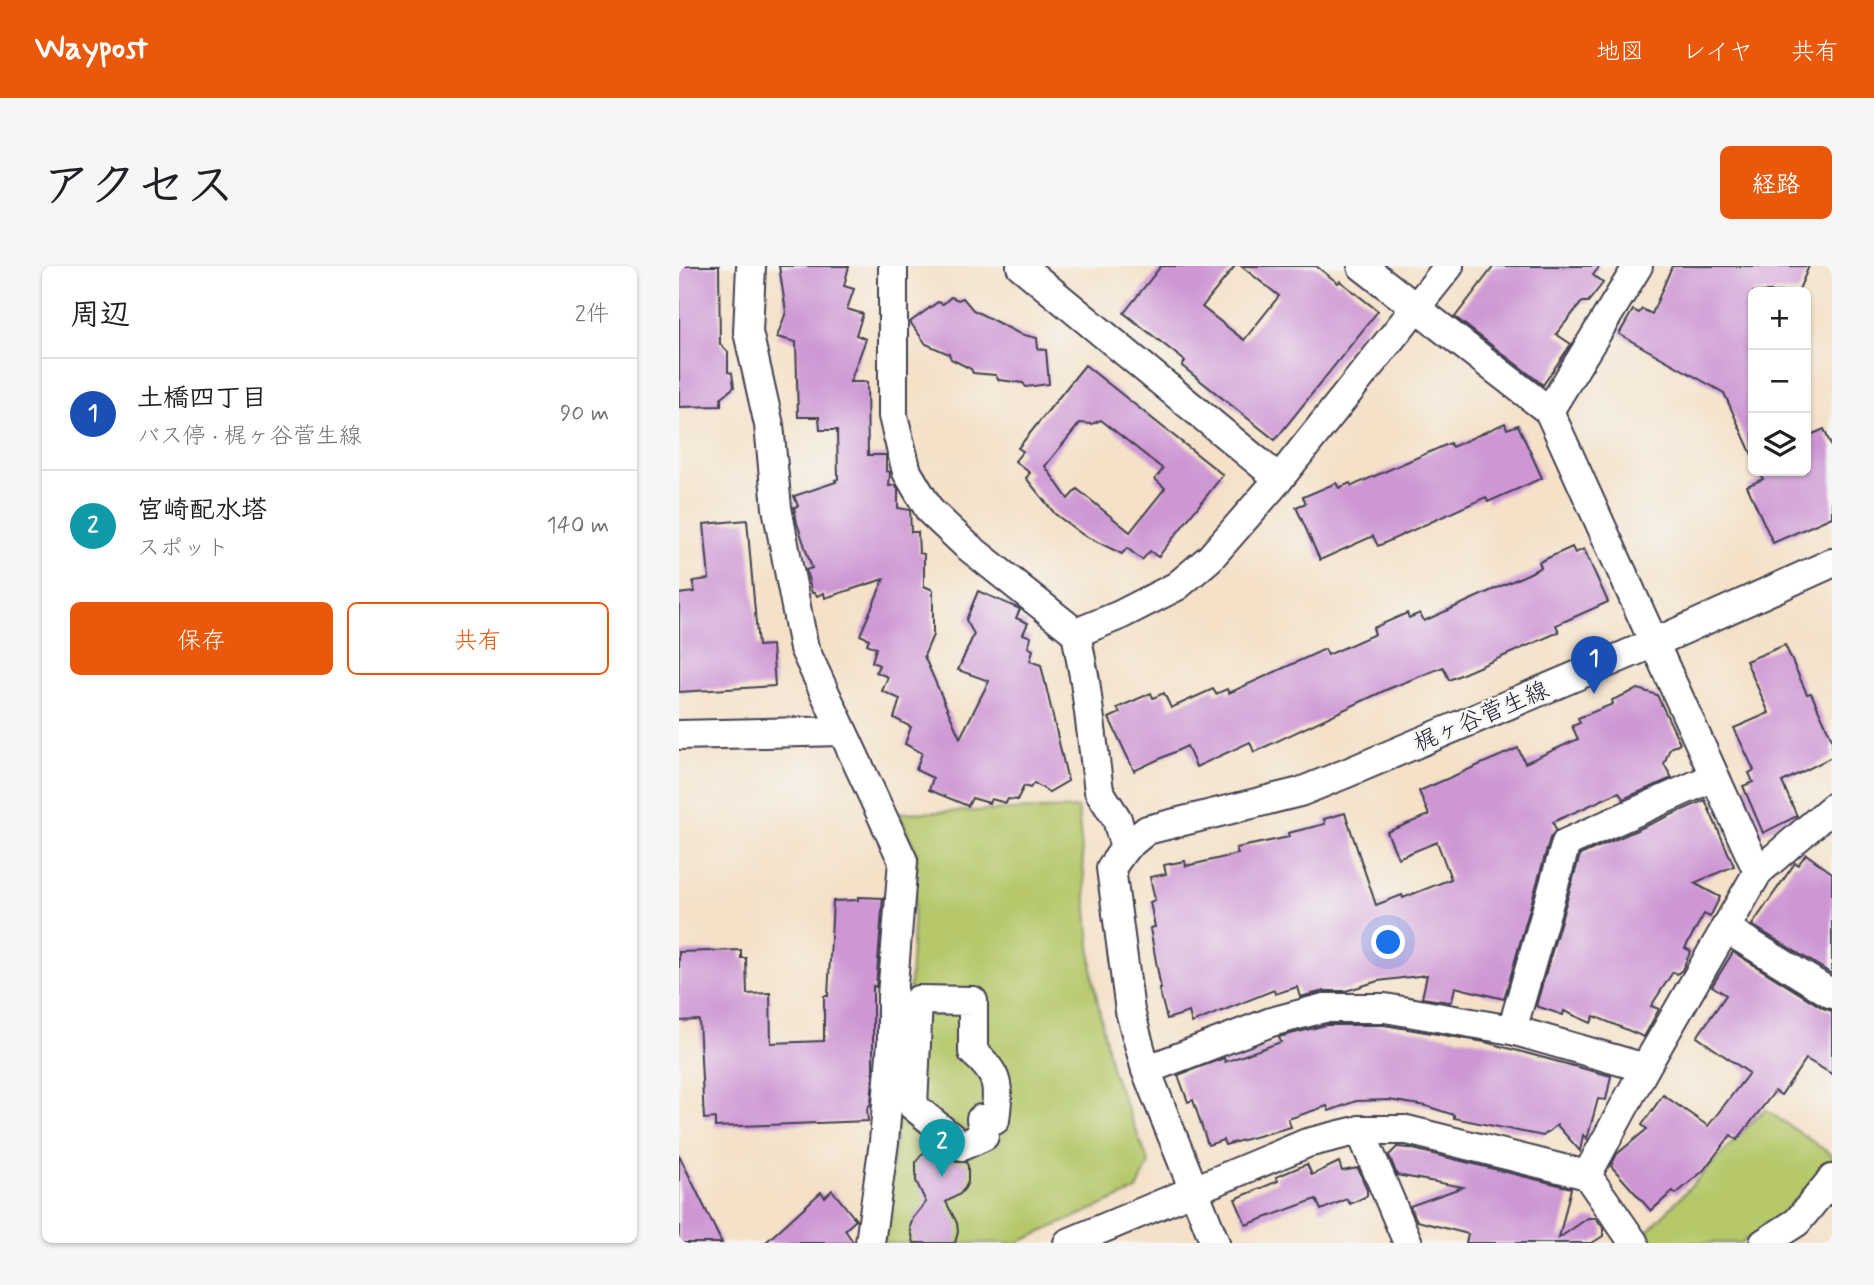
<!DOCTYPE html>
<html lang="ja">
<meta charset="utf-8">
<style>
:root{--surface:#fff;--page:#f6f6f6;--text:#202124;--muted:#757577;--line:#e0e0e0;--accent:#ea580c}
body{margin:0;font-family:Mynerve,"Klee One",sans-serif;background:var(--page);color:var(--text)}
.controls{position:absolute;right:21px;top:21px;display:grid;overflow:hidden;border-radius:10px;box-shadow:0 2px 5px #0004}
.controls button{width:63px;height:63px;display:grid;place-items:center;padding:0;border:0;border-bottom:2px solid var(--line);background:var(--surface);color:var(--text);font:35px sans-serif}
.you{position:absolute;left:710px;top:677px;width:24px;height:24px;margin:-18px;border:5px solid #fff;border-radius:50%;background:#1a73e8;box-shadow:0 0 0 10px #1a73e833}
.badge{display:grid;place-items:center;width:46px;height:46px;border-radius:50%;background:var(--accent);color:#fff;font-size:23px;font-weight:700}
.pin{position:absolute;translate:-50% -58px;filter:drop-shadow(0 2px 4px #0008)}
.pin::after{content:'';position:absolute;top:37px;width:24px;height:21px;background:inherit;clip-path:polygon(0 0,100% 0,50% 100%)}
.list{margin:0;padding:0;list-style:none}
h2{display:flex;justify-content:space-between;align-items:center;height:91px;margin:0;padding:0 28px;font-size:30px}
h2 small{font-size:23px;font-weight:400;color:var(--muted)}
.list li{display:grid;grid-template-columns:46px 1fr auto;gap:21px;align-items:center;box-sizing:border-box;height:112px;padding:0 28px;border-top:2px solid var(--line)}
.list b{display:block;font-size:26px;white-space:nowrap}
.list p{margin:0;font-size:23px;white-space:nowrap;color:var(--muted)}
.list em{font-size:23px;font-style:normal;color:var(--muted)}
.actions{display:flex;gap:14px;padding:21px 28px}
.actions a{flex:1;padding:16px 0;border:2px solid var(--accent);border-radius:10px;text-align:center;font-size:24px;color:var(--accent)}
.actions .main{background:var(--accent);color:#fff}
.icon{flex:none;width:38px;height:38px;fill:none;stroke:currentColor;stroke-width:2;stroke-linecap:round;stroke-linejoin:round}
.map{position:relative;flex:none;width:1153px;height:977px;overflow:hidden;border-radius:10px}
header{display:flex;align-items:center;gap:42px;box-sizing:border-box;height:98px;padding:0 35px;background:var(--accent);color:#fff}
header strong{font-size:33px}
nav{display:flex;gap:38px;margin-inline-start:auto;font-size:24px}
.intro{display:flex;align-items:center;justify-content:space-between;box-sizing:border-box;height:168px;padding:0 42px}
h1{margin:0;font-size:49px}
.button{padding:18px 32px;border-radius:10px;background:var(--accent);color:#fff;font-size:24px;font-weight:700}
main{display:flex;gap:42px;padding:0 42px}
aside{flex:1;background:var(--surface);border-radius:10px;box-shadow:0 2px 5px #0004}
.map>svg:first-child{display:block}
.green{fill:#b6c86b;stroke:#6c7553;stroke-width:2}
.building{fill:#ce97d4;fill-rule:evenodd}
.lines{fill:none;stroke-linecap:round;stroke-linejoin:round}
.minor-casing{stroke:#423f50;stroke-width:32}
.minor{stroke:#fff;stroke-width:28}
.labels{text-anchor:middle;stroke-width:5;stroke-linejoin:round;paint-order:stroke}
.street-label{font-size:24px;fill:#22223b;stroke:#f6f6f2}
</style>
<header>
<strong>Waypost</strong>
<nav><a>地図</a><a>レイヤ</a><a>共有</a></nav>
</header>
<div class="intro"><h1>アクセス</h1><a class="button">経路</a></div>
<main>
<aside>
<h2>周辺<small>2件</small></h2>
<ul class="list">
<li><span class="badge" style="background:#1a4fb4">1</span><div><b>土橋四丁目</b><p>バス停 · 梶ヶ谷菅生線</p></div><em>90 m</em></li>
<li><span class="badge" style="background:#0f9aa8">2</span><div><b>宮崎配水塔</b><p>スポット</p></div><em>140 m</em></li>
</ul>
<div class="actions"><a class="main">保存</a><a>共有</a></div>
</aside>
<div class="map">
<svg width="1153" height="977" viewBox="0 0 1153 977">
<rect width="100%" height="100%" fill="#f6f6f2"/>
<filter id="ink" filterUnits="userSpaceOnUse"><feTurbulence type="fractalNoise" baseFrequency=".0143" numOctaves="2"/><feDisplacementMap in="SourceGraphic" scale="14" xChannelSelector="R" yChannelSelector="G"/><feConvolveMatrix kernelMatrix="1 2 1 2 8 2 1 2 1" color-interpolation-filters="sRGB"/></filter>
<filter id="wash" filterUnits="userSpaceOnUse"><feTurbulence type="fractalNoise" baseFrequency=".00686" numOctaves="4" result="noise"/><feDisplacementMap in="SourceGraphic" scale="28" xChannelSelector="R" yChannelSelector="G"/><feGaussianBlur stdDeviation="1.57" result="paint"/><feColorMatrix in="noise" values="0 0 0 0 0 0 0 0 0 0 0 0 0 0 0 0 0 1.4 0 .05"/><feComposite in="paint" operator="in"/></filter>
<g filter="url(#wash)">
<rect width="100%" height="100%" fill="#f4e1c8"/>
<g class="green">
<polygon points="399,542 414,713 433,805 470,897 458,924 338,977 207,977 204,975 228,769 238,588 220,547"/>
<polygon points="1086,843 1153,889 1153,893 1097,955 1062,977 969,977 965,969"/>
</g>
<g id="blocks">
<g class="building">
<polygon points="0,0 40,0 41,78 49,86 49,106 53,107 55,121 42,132 42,140 0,141"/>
<polygon points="100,0 170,0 165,20 175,23 168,43 184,48 177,69 187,73 171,116 188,116 189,189 207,189 207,205 211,206 210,220 217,219 219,223 219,242 231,244 232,266 239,266 240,287 245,288 245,320 254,324 254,369 245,390 281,472 310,415 279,404 295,368 287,354 299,325 341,343 337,352 349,357 344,368 352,371 349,381 354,384 351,395 362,399 389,515 370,526 355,517 351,522 345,520 338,534 329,533 327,537 312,533 310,537 293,532 289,540 250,524 254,512 237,504 243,487 226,478 232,461 215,452 221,433 203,425 209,411 197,406 200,399 193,396 197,382 188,378 190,373 181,369 205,313 146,332 145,327 138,330 136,327 133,327 127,304 133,302 118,257 115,241 119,240 115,230 157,216 156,214 159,213 158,164 141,164 140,151 119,151 117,76 98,71 107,46"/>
<polygon points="482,0 556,0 523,41 565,74 600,30 562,0 637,0 659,17 661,15 699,45 596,174 503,100 506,95 445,47"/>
<polygon points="815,0 921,0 914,9 924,17 909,36 903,36 877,68 892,78 864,119 776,51"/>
<polygon points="993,0 1130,0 1119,26 1074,26 1074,191 1045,127 940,68 954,44 960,47 963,43 973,48"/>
<polygon points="272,31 279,34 284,32 294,44 341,68 358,72 359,83 367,84 370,118 347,121 344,117 320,114 316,109 294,107 292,103 272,93 270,88 247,78 231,56 259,36 264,38"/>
<path d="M406,99L544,209L479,291L471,285L463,294L448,282L443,288L404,269L376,248L347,212L351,207L336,195L344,185L339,182ZM422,154L484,203L476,213L486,222L451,266L398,223L389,233L366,200L401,157L413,158Z"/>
<polygon points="826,157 828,163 839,159 863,212 809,236 807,231 699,280 694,270 641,294 617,241 627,237 624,231 657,217 660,222 671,217 673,220 771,177 773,181"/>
<polygon points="1145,163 1153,182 1153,251 1094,277 1068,220 1084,213 1080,205 1127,205 1127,171"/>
<polygon points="68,254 79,380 93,379 96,420 0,426 0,328 15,326 14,315 30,313 25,258"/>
<polygon points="893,281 896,287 905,283 929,336 877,359 880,366 770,414 764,401 709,423 575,486 571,476 517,501 508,480 455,505 430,452 441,447 438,442 472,427 474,432 485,427 492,442 534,423 537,428 548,423 550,427 646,383 649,389 696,368 694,362 728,347 730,352 741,347 745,355 851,307 862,301 860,296"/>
<polygon points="1106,379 1128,428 1132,427 1153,473 1153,491 1103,516 1118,550 1084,567 1064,520 1074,516 1070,507 1075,504 1055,462 1090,447 1067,395"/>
<polygon points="959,423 978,429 1001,477 991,482 985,498 993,512 944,533 940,526 874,556 877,564 871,572 825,733 776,721 773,735 770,736 743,732 748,709 699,715 667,725 645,725 621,731 618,721 596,728 595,724 513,757 510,746 488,753 480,723 482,723 471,662 476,661 471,636 476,634 471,611 487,608 485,599 506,595 507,600 559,588 557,582 610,571 609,567 646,558 645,553 666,547 697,639 723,629 724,632 772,613 758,576 719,592 708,566 750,549 740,525 839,482 846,497 899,473 893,460 901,457 899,452 934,438 933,434"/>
<polygon points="1026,534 1055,600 1015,617 1041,631 1031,651 1025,648 1006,682 1012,685 1003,704 998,708 994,706 972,740 980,743 965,771 915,750 912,757 885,745 884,749 857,740 901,589"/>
<polygon points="1127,588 1153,607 1153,708 1073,659 1116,597 1119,599"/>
<polygon points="179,631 204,632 197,721 194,720 194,812 192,837 188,843 189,855 36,861 36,852 25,853 20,754 0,755 0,686 62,684 62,692 67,692 68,728 91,727 92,777 145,775 145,730 149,730 154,635 179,634"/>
<polygon points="1054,686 1144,742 1153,745 1153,808 1127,793 1102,829 1096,825 1058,874 1052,869 1024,905 997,928 994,925 972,945 932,900 938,888 968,863 963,859 984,829 1029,860 1070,807 1018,771 1047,729 1033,720"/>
<polygon points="647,759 705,759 806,776 932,810 927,834 919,833 908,873 904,869 901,885 878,859 864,870 775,852 775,849 747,840 710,834 677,835 650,845 648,840 609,853 612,861 546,879 544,874 529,879 514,834 509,836 499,809 545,792 546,796 602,776 600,771"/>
<polygon points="258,881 272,893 280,896 287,896 289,900 289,916 286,922 281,928 267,936 278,957 279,966 276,977 235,977 231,961 234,952 247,936 237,915 237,896 243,888"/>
<polygon points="718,881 730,882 892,922 880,972 909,952 917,952 924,962 924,970 913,977 787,977 789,968 738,955 731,940 784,921 718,909 710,889"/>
<polygon points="0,889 43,977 0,977"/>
<polygon points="660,896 663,905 679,902 688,924 688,930 671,938 668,933 642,944 637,933 567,959 556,933 599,915 597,911 628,898 633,909"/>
<polygon points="153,924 177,954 166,964 175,977 86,977 142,926 146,931"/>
</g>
</g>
</g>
<g filter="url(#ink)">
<use href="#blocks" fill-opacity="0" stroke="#423f50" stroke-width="2"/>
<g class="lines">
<defs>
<g id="minor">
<polyline points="72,0 69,66 90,159 98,242 125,382 224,595 213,730 213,777 205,876 191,977"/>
<polyline points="214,0 214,150 228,206 251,245 287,279 397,367 406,415 420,525 438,553 446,582"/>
<polyline points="342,0 600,213"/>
<polyline points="683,0 870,145 1079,606"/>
<polyline points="870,145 959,0"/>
<polyline points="397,367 441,349 498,320 531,292 600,213 770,0"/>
<polyline points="0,469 163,465"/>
<polyline points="1046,662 1153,728"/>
<path d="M239,734L294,735V786C321,809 320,821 316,854L302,853L305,870L283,880L234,840Z"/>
<polyline points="833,764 887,577 1035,511"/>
<polyline points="467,804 592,756 645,742 706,742 833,764 966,802"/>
<polyline points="681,864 729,977"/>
<polyline points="908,909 966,802 1079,606 1153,542"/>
<polyline points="389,977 628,877 681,864 728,864 908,909 955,977"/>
<polyline points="536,977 467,804 451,745 432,602 446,582 468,564 621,526 668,507 975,377 1153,297"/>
<polyline points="1085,977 1118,956 1153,913"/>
</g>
</defs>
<use href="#minor" class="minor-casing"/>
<use href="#minor" class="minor"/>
</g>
</g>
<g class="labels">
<g class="street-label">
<text transform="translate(802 450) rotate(-23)" y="8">梶ヶ谷菅生線</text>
</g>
</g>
</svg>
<div class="controls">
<button>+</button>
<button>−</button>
<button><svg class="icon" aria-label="layers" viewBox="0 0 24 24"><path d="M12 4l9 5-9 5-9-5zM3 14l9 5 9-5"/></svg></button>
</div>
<div class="you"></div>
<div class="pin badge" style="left:915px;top:428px;background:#1a4fb4">1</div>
<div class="pin badge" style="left:263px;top:911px;background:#0f9aa8">2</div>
</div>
</main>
